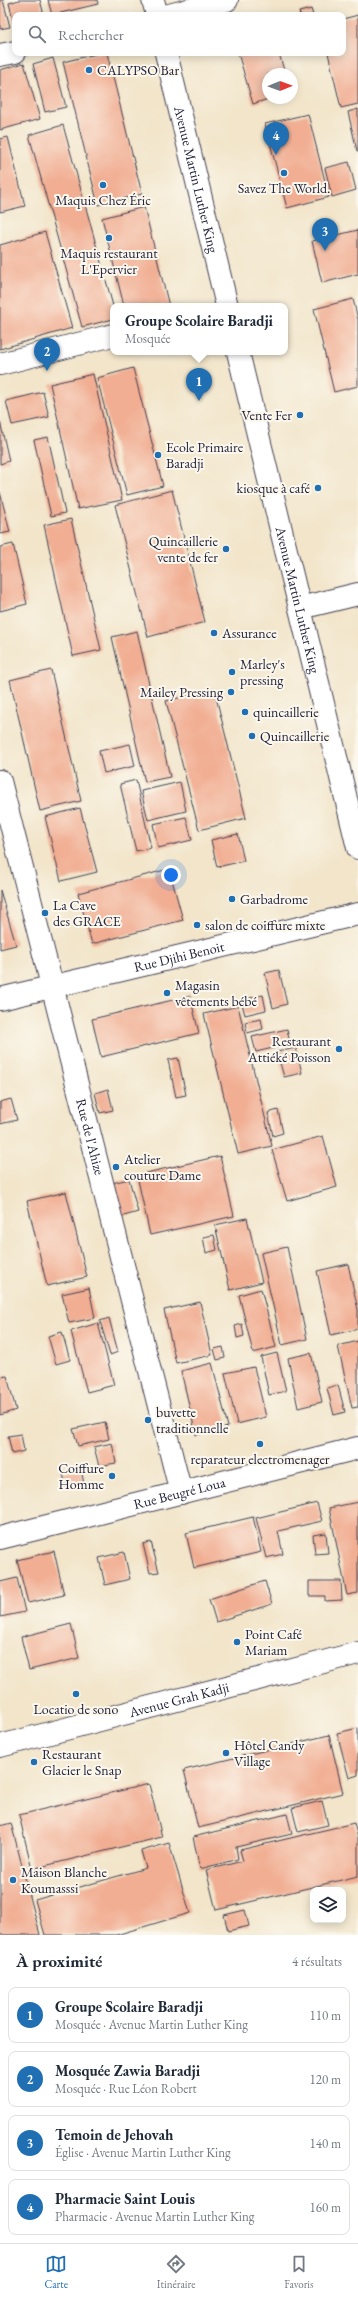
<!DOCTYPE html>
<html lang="fr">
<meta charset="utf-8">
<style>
:root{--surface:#fff;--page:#f2f2f3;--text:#1f2937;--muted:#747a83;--line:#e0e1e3;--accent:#1f6fb2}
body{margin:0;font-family:"EB Garamond",serif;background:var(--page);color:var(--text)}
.controls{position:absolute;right:12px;bottom:12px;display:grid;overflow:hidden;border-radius:8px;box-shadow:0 2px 10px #0003}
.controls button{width:36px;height:36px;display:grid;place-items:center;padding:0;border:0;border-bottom:1px solid var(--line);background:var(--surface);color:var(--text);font:20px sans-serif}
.compass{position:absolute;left:262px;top:68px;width:36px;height:36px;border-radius:50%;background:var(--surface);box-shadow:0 2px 10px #0003;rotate:89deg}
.you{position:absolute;left:171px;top:875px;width:14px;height:14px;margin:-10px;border:3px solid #fff;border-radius:50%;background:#1a73e8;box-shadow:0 0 0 6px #1a73e833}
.badge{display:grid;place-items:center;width:26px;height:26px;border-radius:50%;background:var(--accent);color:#fff;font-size:13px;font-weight:700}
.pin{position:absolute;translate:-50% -33px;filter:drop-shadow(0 1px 2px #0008)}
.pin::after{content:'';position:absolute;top:21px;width:14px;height:12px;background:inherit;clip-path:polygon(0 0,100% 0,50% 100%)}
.popup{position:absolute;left:110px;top:303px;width:178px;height:52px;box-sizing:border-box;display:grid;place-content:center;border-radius:8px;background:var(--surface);filter:drop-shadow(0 1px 3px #0005);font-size:13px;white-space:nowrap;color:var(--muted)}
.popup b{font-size:15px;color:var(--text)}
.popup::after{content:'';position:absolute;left:50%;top:100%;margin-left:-8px;border:8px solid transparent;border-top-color:var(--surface)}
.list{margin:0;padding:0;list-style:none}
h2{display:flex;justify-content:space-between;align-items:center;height:52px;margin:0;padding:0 16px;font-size:17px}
h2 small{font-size:13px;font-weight:400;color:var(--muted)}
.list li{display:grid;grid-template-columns:26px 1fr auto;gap:12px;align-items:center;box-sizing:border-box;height:56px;margin:0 8px 8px;padding:0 8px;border:1px solid var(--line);border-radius:8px}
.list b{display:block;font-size:15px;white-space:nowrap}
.list p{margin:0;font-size:13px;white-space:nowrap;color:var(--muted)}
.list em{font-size:13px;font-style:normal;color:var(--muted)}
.icon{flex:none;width:22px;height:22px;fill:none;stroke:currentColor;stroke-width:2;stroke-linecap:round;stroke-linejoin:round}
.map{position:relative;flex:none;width:358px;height:1935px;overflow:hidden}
.search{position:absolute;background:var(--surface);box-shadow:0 2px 10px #0003;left:12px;right:12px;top:12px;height:44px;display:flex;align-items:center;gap:10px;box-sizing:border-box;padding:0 14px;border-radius:8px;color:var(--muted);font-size:15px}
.sheet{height:308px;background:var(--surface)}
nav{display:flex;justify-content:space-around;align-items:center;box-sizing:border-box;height:56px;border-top:1px solid var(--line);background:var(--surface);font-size:11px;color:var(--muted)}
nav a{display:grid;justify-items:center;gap:2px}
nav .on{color:var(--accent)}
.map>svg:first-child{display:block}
.building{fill:#f1ae93}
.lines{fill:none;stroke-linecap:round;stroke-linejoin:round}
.minor-casing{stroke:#413f50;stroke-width:24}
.minor{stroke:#fff;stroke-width:22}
.poi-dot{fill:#1f6fb2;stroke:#fbf7ec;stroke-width:1.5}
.labels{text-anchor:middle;stroke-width:4;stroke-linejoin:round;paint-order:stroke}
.poi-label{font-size:14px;fill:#22223b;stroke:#fbf7ec;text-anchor:start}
.street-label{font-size:14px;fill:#22223b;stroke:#fbf7ec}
</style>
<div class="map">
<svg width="358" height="1935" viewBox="0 0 358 1935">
<rect width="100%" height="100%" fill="#fbf7ec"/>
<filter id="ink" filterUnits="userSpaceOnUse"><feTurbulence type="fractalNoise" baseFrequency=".025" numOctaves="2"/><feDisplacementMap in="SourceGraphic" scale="8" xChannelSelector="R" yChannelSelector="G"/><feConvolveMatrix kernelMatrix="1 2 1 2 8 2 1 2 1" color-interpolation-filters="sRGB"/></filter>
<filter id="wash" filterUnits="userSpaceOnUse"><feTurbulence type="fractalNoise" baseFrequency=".012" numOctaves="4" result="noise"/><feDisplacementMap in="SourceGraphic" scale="16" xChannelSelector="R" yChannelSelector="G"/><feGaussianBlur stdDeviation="0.9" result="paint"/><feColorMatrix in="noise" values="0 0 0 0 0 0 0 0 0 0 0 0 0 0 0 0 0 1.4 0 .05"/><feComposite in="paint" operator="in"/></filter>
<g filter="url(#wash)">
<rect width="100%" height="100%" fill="#f2e5ca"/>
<g id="blocks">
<g class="building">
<polygon points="0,0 3,0 10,27 0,29"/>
<polygon points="19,0 40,0 44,15 15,15 14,23 9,3"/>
<polygon points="48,0 97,0 98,4 52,15"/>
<polygon points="311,9 313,15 300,15 299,12"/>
<polygon points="358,15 358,104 341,108 328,53 343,53 343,19"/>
<polygon points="100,53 107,53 142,194 98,205 63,62"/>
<polygon points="238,53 279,53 285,74 268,74 268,98 271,98 253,104"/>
<polygon points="53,58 66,107 45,112 33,64"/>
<polygon points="24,63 40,119 0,130 0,70"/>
<polygon points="358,109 358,151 357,151 348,112"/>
<polygon points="308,114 329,197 287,208 265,124"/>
<polygon points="63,125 113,306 113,319 82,327 29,135"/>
<polygon points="8,137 25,206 0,212 0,139"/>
<polygon points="349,162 356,190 332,197 325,168"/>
<polygon points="144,207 169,306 124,306 102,218"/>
<polygon points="358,230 358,274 322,283 312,241"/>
<polygon points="45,232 72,328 0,349 0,245"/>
<polygon points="353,299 358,320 358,386 334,392 314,309"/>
<polygon points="133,368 163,486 127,495 97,378"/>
<polygon points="93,374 122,500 78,509 50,384"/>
<polygon points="43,392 49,417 12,425 6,401"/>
<polygon points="0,421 9,461 0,464"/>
<polygon points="48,437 65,513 51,516 34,440"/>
<polygon points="172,490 205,622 148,637 115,505"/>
<polygon points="0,492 10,532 0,534"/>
<polygon points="71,519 101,650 73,656 44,525"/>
<polygon points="13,544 27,604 0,611 0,547"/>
<polygon points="137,631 170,777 145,782 112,637"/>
<polygon points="51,670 81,801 40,811 10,680"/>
<polygon points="214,689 246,818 199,830 166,701"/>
<polygon points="130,744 135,766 104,773 99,751"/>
<polygon points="136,780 151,848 136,851 120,784"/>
<polygon points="180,782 186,811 148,820 141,791"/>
<polygon points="80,808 97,872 61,881 45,817"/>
<polygon points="186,817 192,840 158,848 153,824"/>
<polygon points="238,834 244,861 217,867 211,840"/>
<polygon points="169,869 183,920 92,944 78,893"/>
<polygon points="0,890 16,945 0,949"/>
<polygon points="279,970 287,1004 273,1008 265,973"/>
<polygon points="263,995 266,1010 245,1015 241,1000"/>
<polygon points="190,996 199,1033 101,1057 92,1019"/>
<polygon points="238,1006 272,1146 238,1154 204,1014"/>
<polygon points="261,1019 263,1029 247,1033 245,1022"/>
<polygon points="287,1029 290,1044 256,1052 252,1037"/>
<polygon points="296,1048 302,1073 284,1077 277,1052"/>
<polygon points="178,1058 186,1095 176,1097 168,1060"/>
<polygon points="108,1089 113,1110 100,1113 95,1093"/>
<polygon points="11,1099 17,1120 0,1124 0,1102"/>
<polygon points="278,1110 283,1133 273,1136 268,1113"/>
<polygon points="323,1136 337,1187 287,1201 272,1150"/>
<polygon points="220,1156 234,1216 150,1235 137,1175"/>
<polygon points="129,1179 138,1212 117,1218 108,1184"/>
<polygon points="66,1192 87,1277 47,1286 27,1201"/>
<polygon points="247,1218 262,1282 230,1290 215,1225"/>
<polygon points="214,1235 217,1250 206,1253 203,1237"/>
<polygon points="287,1247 307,1339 282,1345 261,1253"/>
<polygon points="348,1264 358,1310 358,1329 331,1335 317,1271"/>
<polygon points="89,1288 95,1318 69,1323 62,1294"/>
<polygon points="261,1289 276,1347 253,1353 239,1295"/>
<polygon points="200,1302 212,1355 176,1363 164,1310"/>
<polygon points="109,1318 118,1352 110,1355 100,1321"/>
<polygon points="98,1323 114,1385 87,1392 71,1331"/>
<polygon points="242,1324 244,1336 237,1338 235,1326"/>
<polygon points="62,1332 70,1360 56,1364 48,1336"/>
<polygon points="358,1341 358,1407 352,1408 338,1346"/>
<polygon points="223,1347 225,1358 217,1360 214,1349"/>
<polygon points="277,1353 286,1391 269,1395 261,1357"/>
<polygon points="311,1353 322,1402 298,1408 288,1358"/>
<polygon points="212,1363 228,1427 196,1435 181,1371"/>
<polygon points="254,1367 266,1417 237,1424 225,1373"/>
<polygon points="7,1376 16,1410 0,1415 0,1377"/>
<polygon points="338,1385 345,1412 334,1415 327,1388"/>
<polygon points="105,1422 109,1439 78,1446 73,1429"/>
<polygon points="21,1434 24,1451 12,1454 8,1436"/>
<polygon points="112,1443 116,1463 99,1466 94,1447"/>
<polygon points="81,1469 84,1484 66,1488 63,1473"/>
<polygon points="358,1502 358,1593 347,1595 329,1508"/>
<polygon points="317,1503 322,1521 278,1531 283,1554 266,1558 256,1518"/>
<polygon points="253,1517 261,1552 194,1568 186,1533"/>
<polygon points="326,1533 328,1553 315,1554 313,1535"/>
<polygon points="151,1542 159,1572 150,1573 143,1544"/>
<polygon points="54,1551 64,1595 28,1603 17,1560"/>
<polygon points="124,1552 130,1579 105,1585 99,1558"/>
<polygon points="17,1578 25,1612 0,1617 0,1582"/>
<polygon points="265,1581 272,1604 216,1622 209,1599"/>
<polygon points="309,1581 341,1581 342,1600 325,1601 325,1596 309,1596"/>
<polygon points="71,1624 79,1658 29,1670 21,1637"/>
<polygon points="358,1728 358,1775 349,1778 337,1733"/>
<polygon points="329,1735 343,1793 198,1828 184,1770"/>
<polygon points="149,1784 162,1837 32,1869 19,1815"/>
<polygon points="322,1801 328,1825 298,1832 292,1808"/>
<polygon points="287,1814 292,1834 236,1847 238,1859 200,1869 193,1837"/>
<polygon points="11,1823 40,1935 0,1935 0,1826"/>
<polygon points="354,1823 358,1838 358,1876 216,1910 206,1870 243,1861 240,1850"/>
<polygon points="169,1843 190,1913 116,1935 45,1935 35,1900 146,1868 141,1851"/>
<polygon points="245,1910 249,1926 228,1931 224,1915"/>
</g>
</g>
</g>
<g filter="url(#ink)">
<use href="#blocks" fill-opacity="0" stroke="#413f50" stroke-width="1"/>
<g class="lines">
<defs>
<g id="minor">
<polyline points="153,0 157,15"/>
<polyline points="169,15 227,0"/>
<path id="s1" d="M166,53L227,306"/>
<polyline points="0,55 15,52"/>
<path id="s2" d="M238,352L358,848"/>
<polyline points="0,364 113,335"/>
<polyline points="300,608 358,594"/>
<path id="s3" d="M0,781L181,1493"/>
<path id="s4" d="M0,999L358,914"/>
<path id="s5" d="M0,1538L358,1448"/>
<path id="s6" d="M0,1746L358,1653"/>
</g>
</defs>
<use href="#minor" class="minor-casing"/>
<use href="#minor" class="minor"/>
</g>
</g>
<g class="poi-dot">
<circle cx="89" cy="70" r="4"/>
<circle cx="284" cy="173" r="4"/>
<circle cx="103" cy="185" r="4"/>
<circle cx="109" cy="238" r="4"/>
<circle cx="300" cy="415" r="4"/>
<circle cx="158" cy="455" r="4"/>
<circle cx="318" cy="488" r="4"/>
<circle cx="226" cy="549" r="4"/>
<circle cx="214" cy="633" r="4"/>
<circle cx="232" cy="672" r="4"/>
<circle cx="231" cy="692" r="4"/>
<circle cx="245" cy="712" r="4"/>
<circle cx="252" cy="736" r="4"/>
<circle cx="232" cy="899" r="4"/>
<circle cx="45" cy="913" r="4"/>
<circle cx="197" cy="925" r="4"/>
<circle cx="167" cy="993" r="4"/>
<circle cx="339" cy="1049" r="4"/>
<circle cx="116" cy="1167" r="4"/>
<circle cx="148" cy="1420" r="4"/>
<circle cx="260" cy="1444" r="4"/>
<circle cx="112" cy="1476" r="4"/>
<circle cx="237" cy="1642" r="4"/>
<circle cx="76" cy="1694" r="4"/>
<circle cx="226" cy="1753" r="4"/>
<circle cx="34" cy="1762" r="4"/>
<circle cx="13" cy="1880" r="4"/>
</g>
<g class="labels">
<g class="poi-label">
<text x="97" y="75">CALYPSO Bar</text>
<text x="284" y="193" text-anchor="middle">Savez The World.</text>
<text x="103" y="205" text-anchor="middle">Maquis Chez Éric</text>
<text x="109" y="258" text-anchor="middle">Maquis restaurant<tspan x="109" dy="16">L'Epervier</tspan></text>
<text x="292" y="420" text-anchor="end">Vente Fer</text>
<text x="166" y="452">Ecole Primaire<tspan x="166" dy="16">Baradji</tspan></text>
<text x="310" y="493" text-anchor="end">kiosque à café</text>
<text x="218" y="546" text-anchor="end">Quincaillerie<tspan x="218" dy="16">vente de fer</tspan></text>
<text x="222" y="638">Assurance</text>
<text x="240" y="669">Marley's<tspan x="240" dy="16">pressing</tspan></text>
<text x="223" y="697" text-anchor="end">Mailey Pressing</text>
<text x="253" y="717">quincaillerie</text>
<text x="260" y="741">Quincaillerie</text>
<text x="240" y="904">Garbadrome</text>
<text x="53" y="910">La Cave<tspan x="53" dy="16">des GRACE</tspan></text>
<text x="205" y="930">salon de coiffure mixte</text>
<text x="175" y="990">Magasin<tspan x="175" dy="16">vêtements bébé</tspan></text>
<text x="331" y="1046" text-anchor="end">Restaurant<tspan x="331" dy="16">Attiéké Poisson</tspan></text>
<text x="124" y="1164">Atelier<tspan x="124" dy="16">couture Dame</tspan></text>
<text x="156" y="1417">buvette<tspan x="156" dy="16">traditionnelle</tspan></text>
<text x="260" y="1464" text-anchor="middle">reparateur electromenager</text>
<text x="104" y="1473" text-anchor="end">Coiffure<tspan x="104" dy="16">Homme</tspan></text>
<text x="245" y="1639">Point Café<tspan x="245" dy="16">Mariam</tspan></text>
<text x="76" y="1714" text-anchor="middle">Locatio de sono</text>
<text x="234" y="1750">Hôtel Candy<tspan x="234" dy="16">Village</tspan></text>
<text x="42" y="1759">Restaurant<tspan x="42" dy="16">Glacier le Snap</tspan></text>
<text x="21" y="1877">Maison Blanche<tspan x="21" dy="16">Koumasssi</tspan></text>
</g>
<g class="street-label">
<text dy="5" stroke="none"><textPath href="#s1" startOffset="130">Avenue Martin Luther King</textPath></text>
<text dy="5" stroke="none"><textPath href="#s2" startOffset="255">Avenue Martin Luther King</textPath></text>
<text dy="5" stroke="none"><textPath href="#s4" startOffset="184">Rue Djihi Benoit</textPath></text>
<text dy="5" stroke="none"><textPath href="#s3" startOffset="367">Rue de l'Ahize</textPath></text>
<text dy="5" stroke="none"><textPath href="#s5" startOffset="185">Rue Beugré Loua</textPath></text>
<text dy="5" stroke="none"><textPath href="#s6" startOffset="185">Avenue Grah Kadji</textPath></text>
</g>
</g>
</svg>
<div class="controls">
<button><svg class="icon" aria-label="layers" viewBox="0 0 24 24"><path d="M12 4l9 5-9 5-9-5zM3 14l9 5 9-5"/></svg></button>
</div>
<svg class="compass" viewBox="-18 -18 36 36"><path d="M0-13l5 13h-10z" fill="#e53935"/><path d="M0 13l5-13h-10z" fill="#747a83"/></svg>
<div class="you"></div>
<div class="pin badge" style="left:199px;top:401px">1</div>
<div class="popup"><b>Groupe Scolaire Baradji</b>Mosquée</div>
<div class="pin badge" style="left:47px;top:371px">2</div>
<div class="pin badge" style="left:325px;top:251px">3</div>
<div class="pin badge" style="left:276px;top:155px">4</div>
<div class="search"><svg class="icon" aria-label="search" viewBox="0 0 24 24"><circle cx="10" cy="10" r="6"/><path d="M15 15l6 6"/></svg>Rechercher</div>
</div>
<section class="sheet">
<h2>À proximité<small>4 résultats</small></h2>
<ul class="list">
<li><span class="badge">1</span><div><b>Groupe Scolaire Baradji</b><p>Mosquée · Avenue Martin Luther King</p></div><em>110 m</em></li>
<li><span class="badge">2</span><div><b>Mosquée Zawia Baradji</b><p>Mosquée · Rue Léon Robert</p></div><em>120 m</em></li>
<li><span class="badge">3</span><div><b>Temoin de Jehovah</b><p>Église · Avenue Martin Luther King</p></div><em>140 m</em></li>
<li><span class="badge">4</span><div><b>Pharmacie Saint Louis</b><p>Pharmacie · Avenue Martin Luther King</p></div><em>160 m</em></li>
</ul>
</section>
<nav>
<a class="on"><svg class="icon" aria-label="map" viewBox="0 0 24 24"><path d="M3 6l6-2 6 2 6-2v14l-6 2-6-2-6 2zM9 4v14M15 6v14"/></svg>Carte</a>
<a><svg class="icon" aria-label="directions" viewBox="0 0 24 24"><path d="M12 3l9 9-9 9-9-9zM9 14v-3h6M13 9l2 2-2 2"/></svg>Itinéraire</a>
<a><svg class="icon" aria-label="saved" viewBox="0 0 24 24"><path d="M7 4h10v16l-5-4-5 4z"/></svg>Favoris</a>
</nav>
